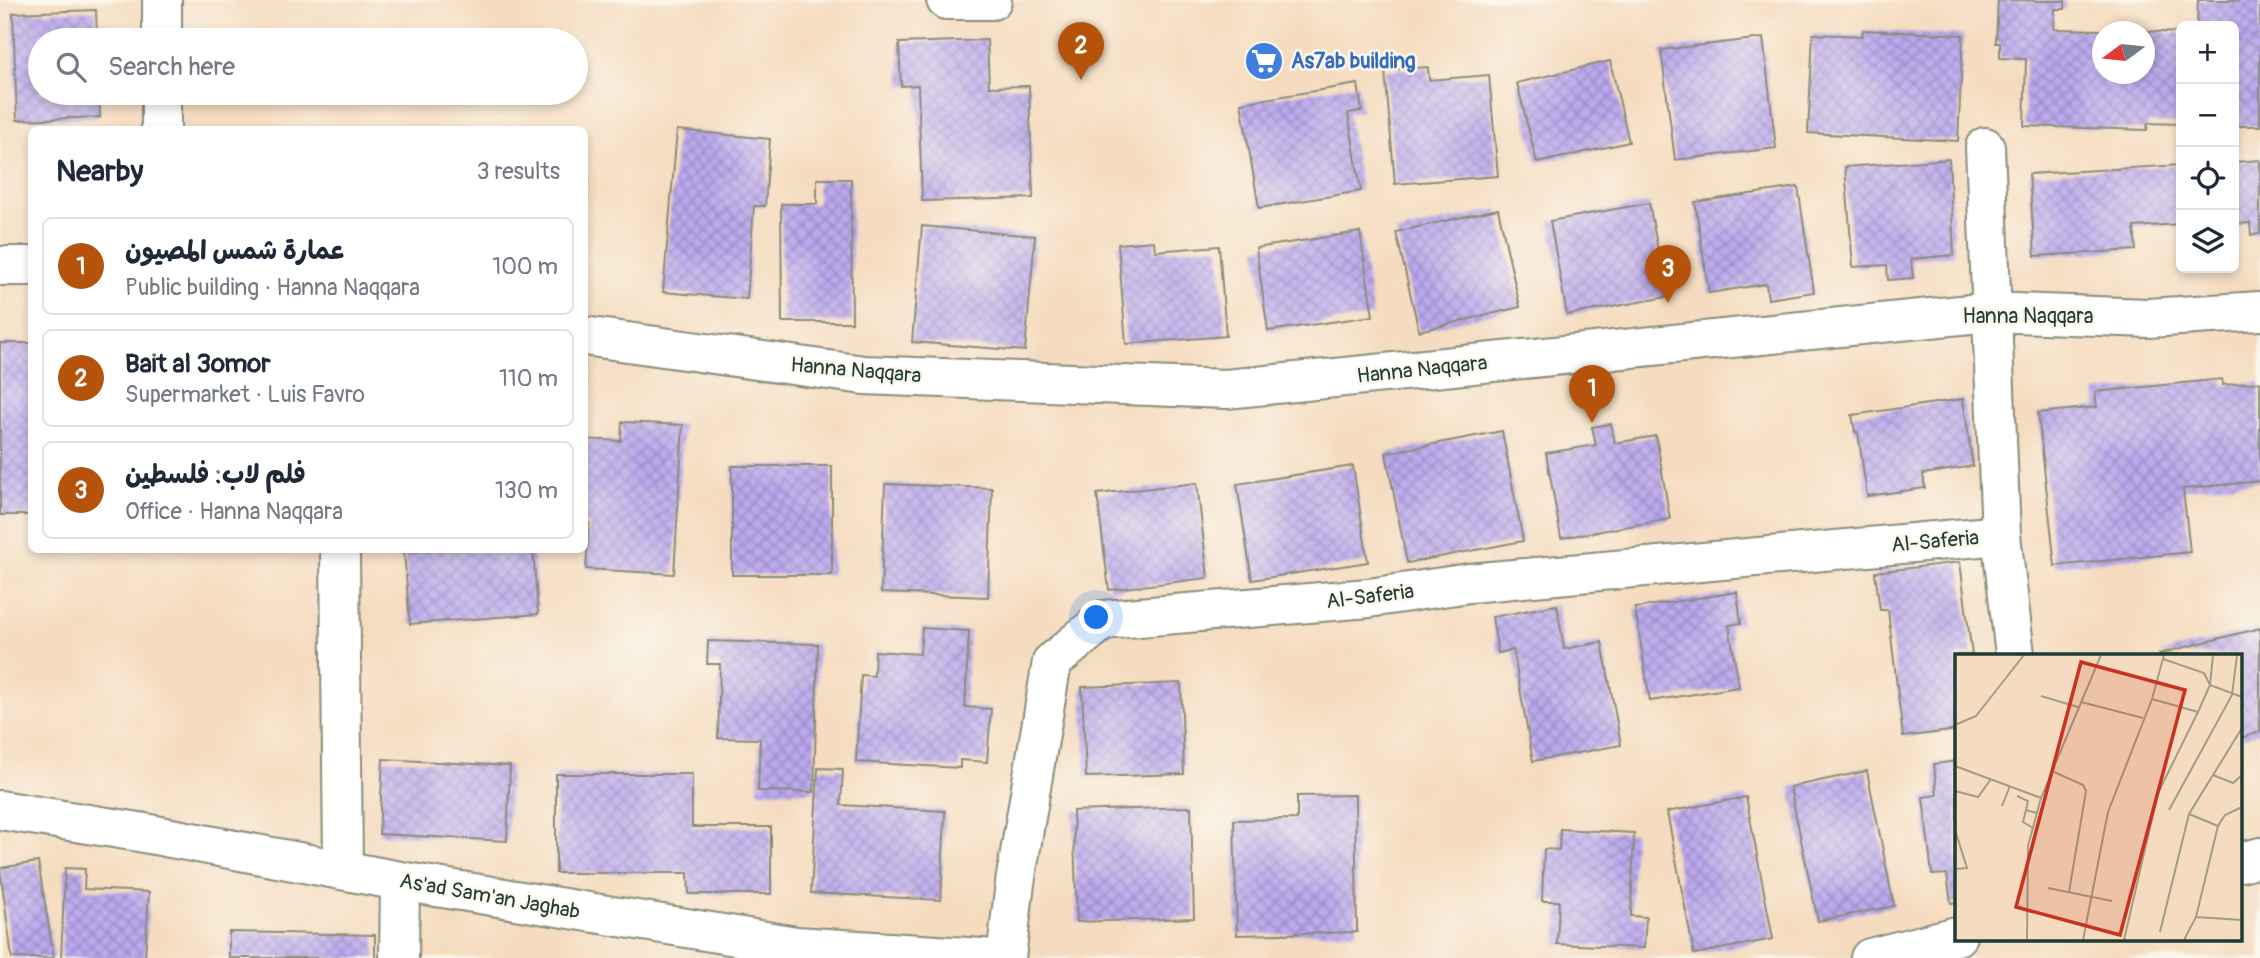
<!DOCTYPE html>
<meta charset="utf-8">
<style>
:root{--surface:#fff;--page:#f6f6f7;--text:#1f2937;--muted:#747a83;--line:#e0e1e3;--accent:#b45309}
body{margin:0;font-family:Pangolin,"Playpen Sans Arabic",sans-serif;background:var(--page);color:var(--text)}
.controls{position:absolute;right:21px;top:21px;display:grid;overflow:hidden;border-radius:10px;box-shadow:0 4px 10px #0003}
.controls button{width:63px;height:63px;display:grid;place-items:center;padding:0;border:0;border-bottom:2px solid var(--line);background:var(--surface);color:var(--text);font:35px sans-serif}
.compass{position:absolute;left:2092px;top:21px;width:63px;height:63px;border-radius:50%;background:var(--surface);box-shadow:0 4px 10px #0003;rotate:255deg}
.you{position:absolute;left:1097px;top:618px;width:24px;height:24px;margin:-18px;border:5px solid #fff;border-radius:50%;background:#1a73e8;box-shadow:0 0 0 10px #1a73e833}
.badge{display:grid;place-items:center;width:46px;height:46px;border-radius:50%;background:var(--accent);color:#fff;font-size:23px;font-weight:700}
.pin{position:absolute;translate:-50% -58px;filter:drop-shadow(0 2px 4px #0008)}
.pin::after{content:'';position:absolute;top:37px;width:24px;height:21px;background:inherit;clip-path:polygon(0 0,100% 0,50% 100%)}
.list{margin:0;padding:0;list-style:none}
h2{display:flex;justify-content:space-between;align-items:center;height:91px;margin:0;padding:0 28px;font-size:30px}
h2 small{font-size:23px;font-weight:400;color:var(--muted)}
.list li{display:grid;grid-template-columns:46px 1fr auto;gap:21px;align-items:center;box-sizing:border-box;height:98px;margin:0 14px 14px;padding:0 14px;border:2px solid var(--line);border-radius:10px}
.list b{display:block;font-size:26px;white-space:nowrap}
.list p{margin:0;font-size:23px;white-space:nowrap;color:var(--muted)}
.list em{font-size:23px;font-style:normal;color:var(--muted)}
.icon{flex:none;width:38px;height:38px;fill:none;stroke:currentColor;stroke-width:2;stroke-linecap:round;stroke-linejoin:round}
.map{position:relative;flex:none;width:2260px;height:958px;overflow:hidden}
.search{position:absolute;background:var(--surface);box-shadow:0 4px 10px #0003;left:28px;top:28px;width:560px;height:77px;display:flex;align-items:center;gap:18px;box-sizing:border-box;padding:0 24px;border-radius:38px;color:var(--muted);font-size:26px}
.panel{position:absolute;background:var(--surface);box-shadow:0 4px 10px #0003;left:28px;top:126px;width:560px;height:427px;border-radius:10px}
.map>svg:first-child{display:block}
.building{fill:url(#building-cross-hatch)}
.lines{fill:none;stroke-linecap:round;stroke-linejoin:round}
.minor-casing{stroke:#8a8c7a;stroke-width:42}
.minor{stroke:#fff;stroke-width:38}
.labels{text-anchor:middle;stroke-width:5;stroke-linejoin:round;paint-order:stroke}
.shop-label{font-size:21px;font-weight:bold;fill:#366cbe;stroke:#fbf7ec;text-anchor:start}
.street-label{font-size:21px;fill:#1f3d34;stroke:#fbf7ec}
.inset-road{fill:none;stroke:#9f9c88;stroke-width:2}
.view{fill:#c8321e;fill-opacity:0.15;stroke:#c8321e;stroke-width:3.5}
.inset-edge{fill:none;stroke:#1f3d34;stroke-width:3.5}
</style>
<div class="map">
<svg width="2260" height="958" viewBox="0 0 2260 958">
<defs>
<pattern id="building-cross-hatch" width="8" height="8" patternUnits="userSpaceOnUse" patternTransform="scale(1.75)"><rect width="8" height="8" fill="#bca9ef"/><path d="M0 0l8 8M0 8l8-8" fill="none" stroke="#988bc2"/></pattern>
</defs>
<rect width="100%" height="100%" fill="#fbf7ec"/>
<filter id="ink" filterUnits="userSpaceOnUse"><feTurbulence type="fractalNoise" baseFrequency=".0143" numOctaves="2"/><feDisplacementMap in="SourceGraphic" scale="14" xChannelSelector="R" yChannelSelector="G"/><feConvolveMatrix kernelMatrix="1 2 1 2 8 2 1 2 1" color-interpolation-filters="sRGB"/></filter>
<filter id="wash" filterUnits="userSpaceOnUse"><feTurbulence type="fractalNoise" baseFrequency=".00686" numOctaves="4" result="noise"/><feDisplacementMap in="SourceGraphic" scale="28" xChannelSelector="R" yChannelSelector="G"/><feGaussianBlur stdDeviation="1.57" result="paint"/><feColorMatrix in="noise" values="0 0 0 0 0 0 0 0 0 0 0 0 0 0 0 0 0 1.4 0 .05"/><feComposite in="paint" operator="in"/></filter>
<g filter="url(#wash)">
<rect width="100%" height="100%" fill="#f5dcc0"/>
<g id="blocks">
<g class="building">
<polygon points="1998,0 2065,1 2065,9 2055,9 2054,29 2102,30 2102,74 2144,74 2144,31 2181,33 2181,124 2148,123 2147,130 2024,126 2026,59 2000,58 2000,43 1996,43"/>
<polygon points="2198,0 2260,0 2260,126 2234,126 2234,26 2197,26"/>
<polygon points="96,10 97,40 40,40 40,93 99,93 100,117 17,120 13,13"/>
<polygon points="1863,30 1963,35 1958,141 1808,133 1813,34 1862,36"/>
<polygon points="1763,38 1776,148 1675,160 1661,50"/>
<polygon points="987,40 989,87 1029,86 1033,198 922,201 918,85 901,86 899,43"/>
<polygon points="1610,61 1629,142 1537,163 1517,83"/>
<polygon points="1428,67 1429,80 1489,75 1498,176 1395,184 1385,70"/>
<polygon points="1358,84 1362,111 1348,113 1361,191 1259,208 1241,103"/>
<polygon points="677,130 770,139 765,206 754,206 747,299 663,292"/>
<polygon points="1949,159 1954,255 1911,259 1913,278 1888,280 1887,265 1853,267 1845,167"/>
<polygon points="2260,160 2260,234 2251,235 2250,223 2234,224 2234,162"/>
<polygon points="2181,165 2181,224 2134,227 2136,250 2035,256 2029,174"/>
<polygon points="817,179 851,179 852,322 782,322 781,204 817,204"/>
<polygon points="1798,187 1814,292 1768,299 1766,284 1709,293 1695,202"/>
<polygon points="1649,203 1667,297 1567,315 1550,221"/>
<polygon points="1498,209 1520,307 1419,331 1396,232"/>
<polygon points="922,226 1035,236 1025,351 912,342"/>
<polygon points="1360,232 1373,316 1268,331 1256,248"/>
<polygon points="1154,241 1155,251 1219,246 1226,336 1126,344 1118,244"/>
<rect x="0" y="343" width="32" height="172"/>
<polygon points="2222,379 2223,385 2260,382 2260,481 2183,489 2190,552 2055,566 2038,413 2097,407 2095,392"/>
<polygon points="1963,399 1973,466 1923,474 1925,488 1867,496 1858,432 1855,432 1852,415"/>
<polygon points="622,422 683,425 674,574 586,569 589,523 584,523 584,439 621,441"/>
<polygon points="1611,424 1615,443 1656,436 1670,519 1561,538 1546,453 1596,445 1592,427"/>
<polygon points="1502,431 1523,541 1407,563 1386,453"/>
<rect x="732" y="466" width="100" height="109"/>
<polygon points="1353,466 1368,562 1252,580 1237,484"/>
<polygon points="1197,483 1208,578 1109,590 1097,494"/>
<polygon points="885,484 992,488 988,597 881,593"/>
<polygon points="443,550 533,550 538,614 410,624 404,552"/>
<polygon points="1960,562 1972,655 1957,655 1957,730 1903,737 1888,610 1880,610 1875,572"/>
<polygon points="1737,592 1741,623 1729,625 1739,687 1650,701 1635,608"/>
<polygon points="1557,605 1564,649 1602,642 1621,745 1533,761 1513,650 1498,653 1492,617"/>
<polygon points="922,628 969,631 965,707 991,709 987,762 960,760 960,768 856,762 861,675 874,676 875,651 920,654"/>
<polygon points="2260,628 2260,732 2241,738 2241,655 2158,654"/>
<polygon points="708,641 818,644 814,792 758,791 760,739 718,738 720,664 707,664"/>
<polygon points="1181,683 1184,774 1086,777 1082,687"/>
<polygon points="383,759 510,766 507,841 379,834"/>
<polygon points="1957,761 1957,902 1951,903 1947,874 1932,875 1923,797 1937,795 1934,764"/>
<polygon points="818,768 843,769 841,805 945,811 941,900 811,893"/>
<polygon points="1867,771 1894,906 1818,921 1790,787"/>
<polygon points="556,774 692,774 692,827 771,827 771,894 689,894 688,873 556,873"/>
<polygon points="1355,795 1357,932 1237,935 1234,820 1297,819 1297,796"/>
<polygon points="1746,797 1773,939 1694,954 1667,812"/>
<polygon points="1191,807 1194,918 1077,922 1073,811"/>
<polygon points="1560,829 1634,833 1631,916 1646,917 1644,948 1557,944 1559,901 1542,901 1544,849 1559,850"/>
<polygon points="38,862 54,958 12,958 0,868"/>
<polygon points="65,868 85,869 84,889 149,892 145,958 61,958"/>
<polygon points="229,932 375,935 375,958 229,958"/>
</g>
</g>
</g>
<g filter="url(#ink)">
<use href="#blocks" fill-opacity="0" stroke="#8a8c7a" stroke-width="2"/>
<g class="lines">
<defs>
<g id="minor">
<polyline points="946,0 992,0"/>
<polyline points="162,40 162,0"/>
<polyline points="161,130 161,93"/>
<polyline points="1985,147 2001,535 2015,655"/>
<polyline points="0,266 32,266"/>
<polyline points="584,336 864,375 1226,389 1990,312 2148,318 2260,311"/>
<polyline points="340,550 343,868"/>
<polyline points="0,810 139,832 400,881 796,946 983,958"/>
<polyline points="2241,862 2260,857"/>
<polyline points="399,958 400,881"/>
<polyline points="1006,958 1015,883 1052,662 1103,620 1369,598 1469,583 2001,535"/>
<polyline points="1870,958 1957,936"/>
</g>
</defs>
<use href="#minor" class="minor-casing"/>
<use href="#minor" class="minor"/>
</g>
</g>
<defs>
<symbol id="supermarket-disc" viewBox="-11 -11 22 22"><circle r="9.5" fill="#3f7fe0" stroke="#fbf7ec"/><path d="M-6-5.5h2.5l.6 2H6L4.5 2H-2.5L-4.4-4H-6ZM-1.5 3.2a1.3 1.3 0 1 0 .1 0ZM3 3.2a1.3 1.3 0 1 0 .1 0Z" fill="#fff"/></symbol>
</defs>
<g fill-rule="evenodd">
<use href="#supermarket-disc" x="1242" y="39" width="44" height="44"/>
</g>
<g class="labels">
<g class="shop-label">
<text x="1291" y="68">As7ab building</text>
</g>
<g class="street-label">
<text x="2028" y="323">Hanna Naqqara</text>
<text transform="translate(1422 369) rotate(-6)" y="7">Hanna Naqqara</text>
<text transform="translate(856 370) rotate(5)" y="7">Hanna Naqqara</text>
<text transform="translate(1935 541) rotate(-5)" y="7">Al-Saferia</text>
<text transform="translate(1370 596) rotate(-7)" y="7">Al-Saferia</text>
<text transform="translate(490 896) rotate(10)" y="7">As'ad Sam'an Jaghab</text>
</g>
</g>
<g transform="translate(1955 654)">
<rect width="287" height="287" fill="#f5dcc0"/>
<path class="inset-road" d="M208,5L249,19L255,31L287,43M86,42L123,53M197,45L243,58L255,31L258,1M126,48L188,64M0,71L21,62L69,1M0,112L86,144M97,117L128,131L131,137L114,238M258,121L278,129L287,121M0,137L23,143L36,125M62,142L73,147L71,156M47,152L55,132M214,156L277,41L282,1M234,160L263,172M78,174L68,168L71,156L82,159M0,176L12,214L0,215M93,234L157,247M241,263L287,266M205,278L234,160L287,74M72,286L73,192L86,144L146,1M128,286L153,158L197,45L209,1M169,286L203,139L243,58M229,286L241,263L263,172L270,161L287,153"/>
<path class="view" d="M126,8L230,36L165,281L61,253Z"/>
<rect width="287" height="287" class="inset-edge"/>
</g>
</svg>
<div class="controls">
<button>+</button>
<button>−</button>
<button><svg class="icon" aria-label="locate" viewBox="0 0 24 24"><circle cx="12" cy="12" r="6"/><path d="M12 2v4M12 18v4M2 12h4M18 12h4"/></svg></button>
<button><svg class="icon" aria-label="layers" viewBox="0 0 24 24"><path d="M12 4l9 5-9 5-9-5zM3 14l9 5 9-5"/></svg></button>
</div>
<svg class="compass" viewBox="-18 -18 36 36"><path d="M0-13l5 13h-10z" fill="#e53935"/><path d="M0 13l5-13h-10z" fill="#747a83"/></svg>
<div class="you"></div>
<div class="pin badge" style="left:1592px;top:423px">1</div>
<div class="pin badge" style="left:1081px;top:80px">2</div>
<div class="pin badge" style="left:1668px;top:303px">3</div>
<div class="search"><svg class="icon" aria-label="search" viewBox="0 0 24 24"><circle cx="10" cy="10" r="6"/><path d="M15 15l6 6"/></svg>Search here</div>
<section class="panel">
<h2>Nearby<small>3 results</small></h2>
<ul class="list">
<li><span class="badge">1</span><div><b>عمارة شمس المصيون</b><p>Public building · Hanna Naqqara</p></div><em>100 m</em></li>
<li><span class="badge">2</span><div><b>Bait al 3omor</b><p>Supermarket · Luis Favro</p></div><em>110 m</em></li>
<li><span class="badge">3</span><div><b>فلم لاب: فلسطين</b><p>Office · Hanna Naqqara</p></div><em>130 m</em></li>
</ul>
</section>
</div>
